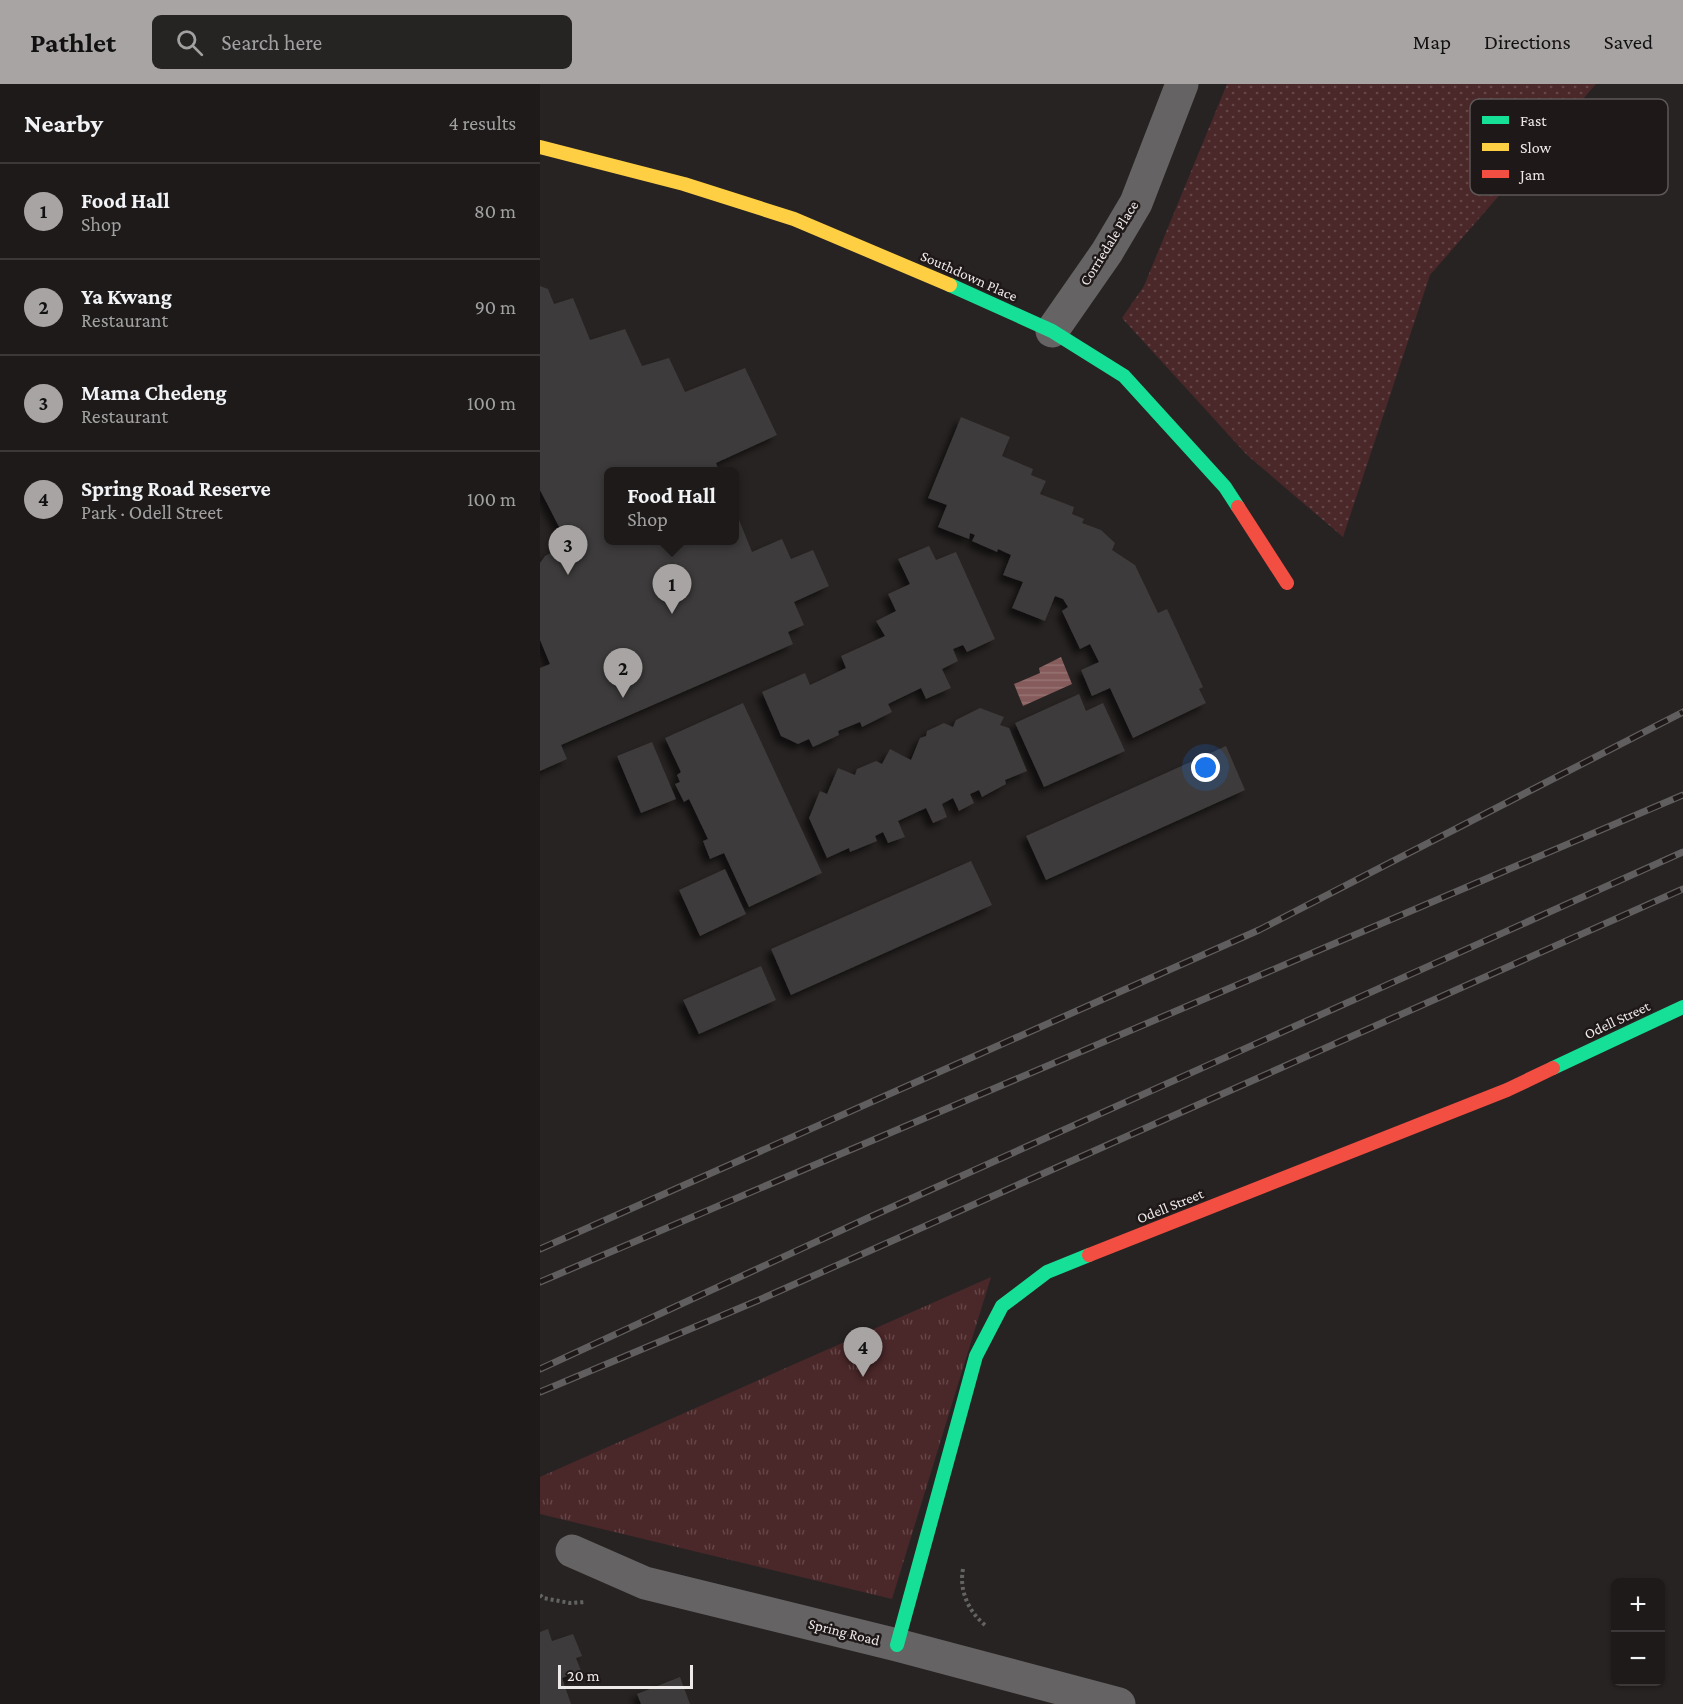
<!DOCTYPE html>
<meta charset="utf-8">
<style>
:root{--surface:#1e1a1a;--page:#262323;--text:#f1f3f6;--muted:#a1a1a2;--line:#3c3839;--accent:#a9a4a4}
body{margin:0;font-family:"Crimson Pro",serif;background:var(--page);color:var(--text)}
.controls{position:absolute;right:18px;bottom:18px;display:grid;overflow:hidden;border-radius:9px;box-shadow:0 2px 4px #0004}
.controls button{width:54px;height:54px;display:grid;place-items:center;padding:0;border:0;border-bottom:2px solid var(--line);background:var(--surface);color:var(--text);font:30px sans-serif}
.scale{position:absolute;left:18px;bottom:15px;width:135px;box-sizing:border-box;padding-left:6px;border:3px solid #eee9e9;border-top:0;font-size:16px;line-height:21px;white-space:nowrap;color:#eee9e9;-webkit-text-stroke:4px #1f1818;paint-order:stroke}
.you{position:absolute;left:666px;top:684px;width:21px;height:21px;margin:-15px;border:4px solid #fff;border-radius:50%;background:#1a73e8;box-shadow:0 0 0 9px #1a73e833}
.badge{display:grid;place-items:center;width:39px;height:39px;border-radius:50%;background:var(--accent);color:#111;font-size:20px;font-weight:700}
.pin{position:absolute;translate:-50% -50px;filter:drop-shadow(0 2px 3px #0008)}
.pin::after{content:'';position:absolute;top:32px;width:21px;height:18px;background:inherit;clip-path:polygon(0 0,100% 0,50% 100%)}
.popup{position:absolute;left:64px;top:383px;width:135px;height:78px;box-sizing:border-box;display:grid;place-content:center;border-radius:9px;background:var(--surface);filter:drop-shadow(0 2px 4px #0005);font-size:20px;white-space:nowrap;color:var(--muted)}
.popup b{font-size:22px;color:var(--text)}
.popup::after{content:'';position:absolute;left:50%;top:100%;margin-left:-12px;border:12px solid transparent;border-top-color:var(--surface)}
.list{margin:0;padding:0;list-style:none}
h2{display:flex;justify-content:space-between;align-items:center;height:78px;margin:0;padding:0 24px;font-size:26px}
h2 small{font-size:20px;font-weight:400;color:var(--muted)}
.list li{display:grid;grid-template-columns:39px 1fr auto;gap:18px;align-items:center;box-sizing:border-box;height:96px;padding:0 24px;border-top:2px solid var(--line)}
.list b{display:block;font-size:22px;white-space:nowrap}
.list p{margin:0;font-size:20px;white-space:nowrap;color:var(--muted)}
.list em{font-size:20px;font-style:normal;color:var(--muted)}
.icon{flex:none;width:33px;height:33px;fill:none;stroke:currentColor;stroke-width:2;stroke-linecap:round;stroke-linejoin:round}
.map{position:relative;flex:none;width:1143px;height:1620px;overflow:hidden}
header{display:flex;align-items:center;gap:36px;box-sizing:border-box;height:84px;padding:0 30px;background:var(--accent);color:#111}
header strong{font-size:28px}
nav{display:flex;gap:33px;margin-inline-start:auto;font-size:21px}
.search{width:420px;height:54px;background:var(--page);display:flex;align-items:center;gap:15px;box-sizing:border-box;padding:0 21px;border-radius:9px;color:var(--muted);font-size:22px}
main{display:flex}
aside{flex:1;background:var(--surface)}
.map>svg:first-child{display:block}
.grass{fill:url(#grass-dots)}
.park{fill:url(#park-tufts)}
.water{fill:url(#water-rules)}
.building{fill:#3e3a3a;filter:url(#shadow)}
.lines{fill:none;stroke-linecap:round;stroke-linejoin:round}
.path{stroke:#646363;stroke-width:4;stroke-dasharray:3 3;stroke-linecap:butt}
.street{stroke:#656363;stroke-width:33}
.fast{stroke:#16e098;stroke-width:14}
.slow{stroke:#ffcf43;stroke-width:14}
.jam{stroke:#f24e42;stroke-width:14}
.rail-casing{stroke:#605e5e;stroke-width:7}
.rail{stroke:#1f1818;stroke-width:4.5;stroke-dasharray:14;stroke-linecap:butt}
.labels{text-anchor:middle;stroke-width:5;stroke-linejoin:round;paint-order:stroke}
.street-label{font-size:15px;fill:#eee9e9;stroke:#1f1818}
.key{fill:#1f1818;stroke:#5d5757;stroke-width:1.5}
.key-label{font-size:16px;fill:#eee9e9}
</style>
<header>
<strong>Pathlet</strong>
<div class="search"><svg class="icon" aria-label="search" viewBox="0 0 24 24"><circle cx="10" cy="10" r="6"/><path d="M15 15l6 6"/></svg>Search here</div>
<nav><a>Map</a><a>Directions</a><a>Saved</a></nav>
</header>
<main>
<aside>
<h2>Nearby<small>4 results</small></h2>
<ul class="list">
<li><span class="badge">1</span><div><b>Food Hall</b><p>Shop</p></div><em>80 m</em></li>
<li><span class="badge">2</span><div><b>Ya Kwang</b><p>Restaurant</p></div><em>90 m</em></li>
<li><span class="badge">3</span><div><b>Mama Chedeng</b><p>Restaurant</p></div><em>100 m</em></li>
<li><span class="badge">4</span><div><b>Spring Road Reserve</b><p>Park · Odell Street</p></div><em>100 m</em></li>
</ul>
</aside>
<div class="map">
<svg width="1143" height="1620" viewBox="0 0 1143 1620">
<defs>
<pattern id="grass-dots" width="8" height="8" patternUnits="userSpaceOnUse" patternTransform="scale(1.5)"><rect width="8" height="8" fill="#4a2729"/><path d="M2 2h.1M6 6h.1" fill="none" stroke="#644648" stroke-width="1.8" stroke-linecap="round"/></pattern>
<pattern id="park-tufts" width="24" height="20" patternUnits="userSpaceOnUse" patternTransform="scale(1.5)"><rect width="24" height="20" fill="#4a2729"/><path d="M3 7l-1-3M5 7V3M7 7l1-3M15 17l-1-3M17 17v-4M19 17l1-3" fill="none" stroke="#644648"/></pattern>
<pattern id="water-rules" width="6" height="5" patternUnits="userSpaceOnUse" patternTransform="scale(1.5)"><rect width="6" height="5" fill="#865b5b"/><path d="M0 2.5h6" fill="none" stroke="#977373"/></pattern>
<filter id="shadow"><feDropShadow dx="-5.5" dy="5.5" stdDeviation="3" flood-color="#0009"/></filter>
</defs>
<rect width="100%" height="100%" fill="#282323"/>
<polygon class="grass" points="687,0 1056,0 890,191 803,453 707,371 582,234 604,202"/>
<polygon class="park" points="451,1193 352,1515 0,1430 0,1393"/>
<polygon class="water" points="521,573 532,600 483,622 474,600 500,589 499,584"/>
<g class="building">
<polygon points="0,202 8,205 14,220 33,214 50,256 85,245 102,282 129,274 145,308 205,284 237,351 176,379 179,387 69,387 69,456 195,456 195,426 212,468 242,455 251,475 273,466 289,502 254,518 264,541 248,548 253,560 21,661 27,675 0,687 0,584 10,580 0,556 0,479 5,472 28,460 0,406"/>
<polygon points="421,333 470,353 462,372 493,385 491,391 506,397 500,410 534,423 532,430 544,435 542,439 561,446 575,459 572,466 595,481 618,529 627,525 663,603 659,605 666,619 593,654 570,604 552,612 541,586 559,578 550,560 540,565 522,527 528,523 523,515 515,512 505,537 472,524 483,498 463,491 471,471 458,465 457,468 432,457 435,451 430,449 429,455 398,443 407,421 388,414"/>
<polygon points="389,462 396,476 416,468 455,555 427,568 423,561 413,565 418,577 402,585 411,604 386,615 381,604 348,620 352,628 322,643 320,638 298,647 299,651 273,663 269,655 258,660 241,652 222,608 265,589 270,601 306,584 301,572 345,552 336,537 356,527 348,510 370,500 358,475"/>
<polygon points="539,610 546,627 563,619 585,667 504,703 475,639"/>
<polygon points="203,619 282,789 209,823 184,769 170,775 163,757 168,755 149,715 144,718 135,700 140,698 137,691 141,688 125,654"/>
<polygon points="440,624 464,633 460,641 469,644 487,687 465,696 466,700 442,713 439,706 430,710 434,719 419,727 413,714 402,720 407,733 398,737 393,739 386,724 358,737 365,753 348,759 343,748 335,752 337,757 310,768 309,764 287,774 269,734 280,707 287,710 298,684 315,691 317,685 336,677 342,680 350,665 371,676 380,654 386,652 387,647 404,639 413,643 416,636"/>
<polygon points="112,658 136,715 101,729 77,672"/>
<polygon points="686,662 705,706 506,796 486,752"/>
<polygon points="431,777 452,821 251,911 231,865"/>
<polygon points="185,785 206,830 160,852 139,806"/>
<polygon points="221,882 236,916 159,950 143,916"/>
<polygon points="8,1545 12,1557 33,1550 42,1572 36,1574 41,1587 22,1594 31,1620 0,1620 0,1548"/>
<polygon points="140,1593 150,1620 101,1620 97,1610"/>
</g>
<g class="lines">
<g class="path">
<path d="M423,1485C419,1506 428,1527 445,1541"/>
<polyline points="0,1511 3,1514 30,1519 46,1518"/>
</g>
<g class="street">
<polyline points="512,247 567,168 596,119 642,0"/>
<polyline points="32,1467 105,1499 357,1561 579,1620"/>
</g>
<g class="fast">
<polyline points="410,201 512,247 584,292 685,403 698,423"/>
<polyline points="1013,984 1143,923"/>
<polyline points="357,1561 436,1272 462,1222 507,1188 549,1171"/>
</g>
<polyline class="slow" points="0,63 144,100 254,135 410,201"/>
<g class="jam">
<polyline points="698,423 747,499"/>
<polyline points="549,1171 967,1006 1013,984"/>
</g>
<defs>
<g id="rail">
<polyline points="0,1165 719,846 1143,628"/>
<polyline points="0,1198 1143,711"/>
<polyline points="0,1285 330,1133 1143,768"/>
<polyline points="0,1308 219,1216 1143,805"/>
</g>
</defs>
<use href="#rail" class="rail-casing"/>
<use href="#rail" class="rail"/>
</g>
<g class="labels">
<g class="street-label">
<text transform="translate(569 159) rotate(-58)" y="5">Corriedale Place</text>
<text transform="translate(429 192) rotate(24)" y="5">Southdown Place</text>
<text transform="translate(1077 936) rotate(-25)" y="5">Odell Street</text>
<text transform="translate(630 1122) rotate(-22)" y="5">Odell Street</text>
<text transform="translate(304 1548) rotate(14)" y="5">Spring Road</text>
</g>
</g>
<rect x="930" y="15" width="198" height="96" rx="9" class="key"/>
<rect x="942" y="32" width="27" height="8" fill="#16e098"/>
<rect x="942" y="59" width="27" height="8" fill="#ffcf43"/>
<rect x="942" y="86" width="27" height="8" fill="#f24e42"/>
<g class="key-label">
<text x="980" y="42">Fast</text>
<text x="980" y="69">Slow</text>
<text x="980" y="96">Jam</text>
</g>
</svg>
<div class="controls">
<button>+</button>
<button>−</button>
</div>
<div class="scale">20 m</div>
<div class="you"></div>
<div class="pin badge" style="left:132px;top:530px">1</div>
<div class="popup"><b>Food Hall</b>Shop</div>
<div class="pin badge" style="left:83px;top:614px">2</div>
<div class="pin badge" style="left:28px;top:491px">3</div>
<div class="pin badge" style="left:323px;top:1293px">4</div>
</div>
</main>
